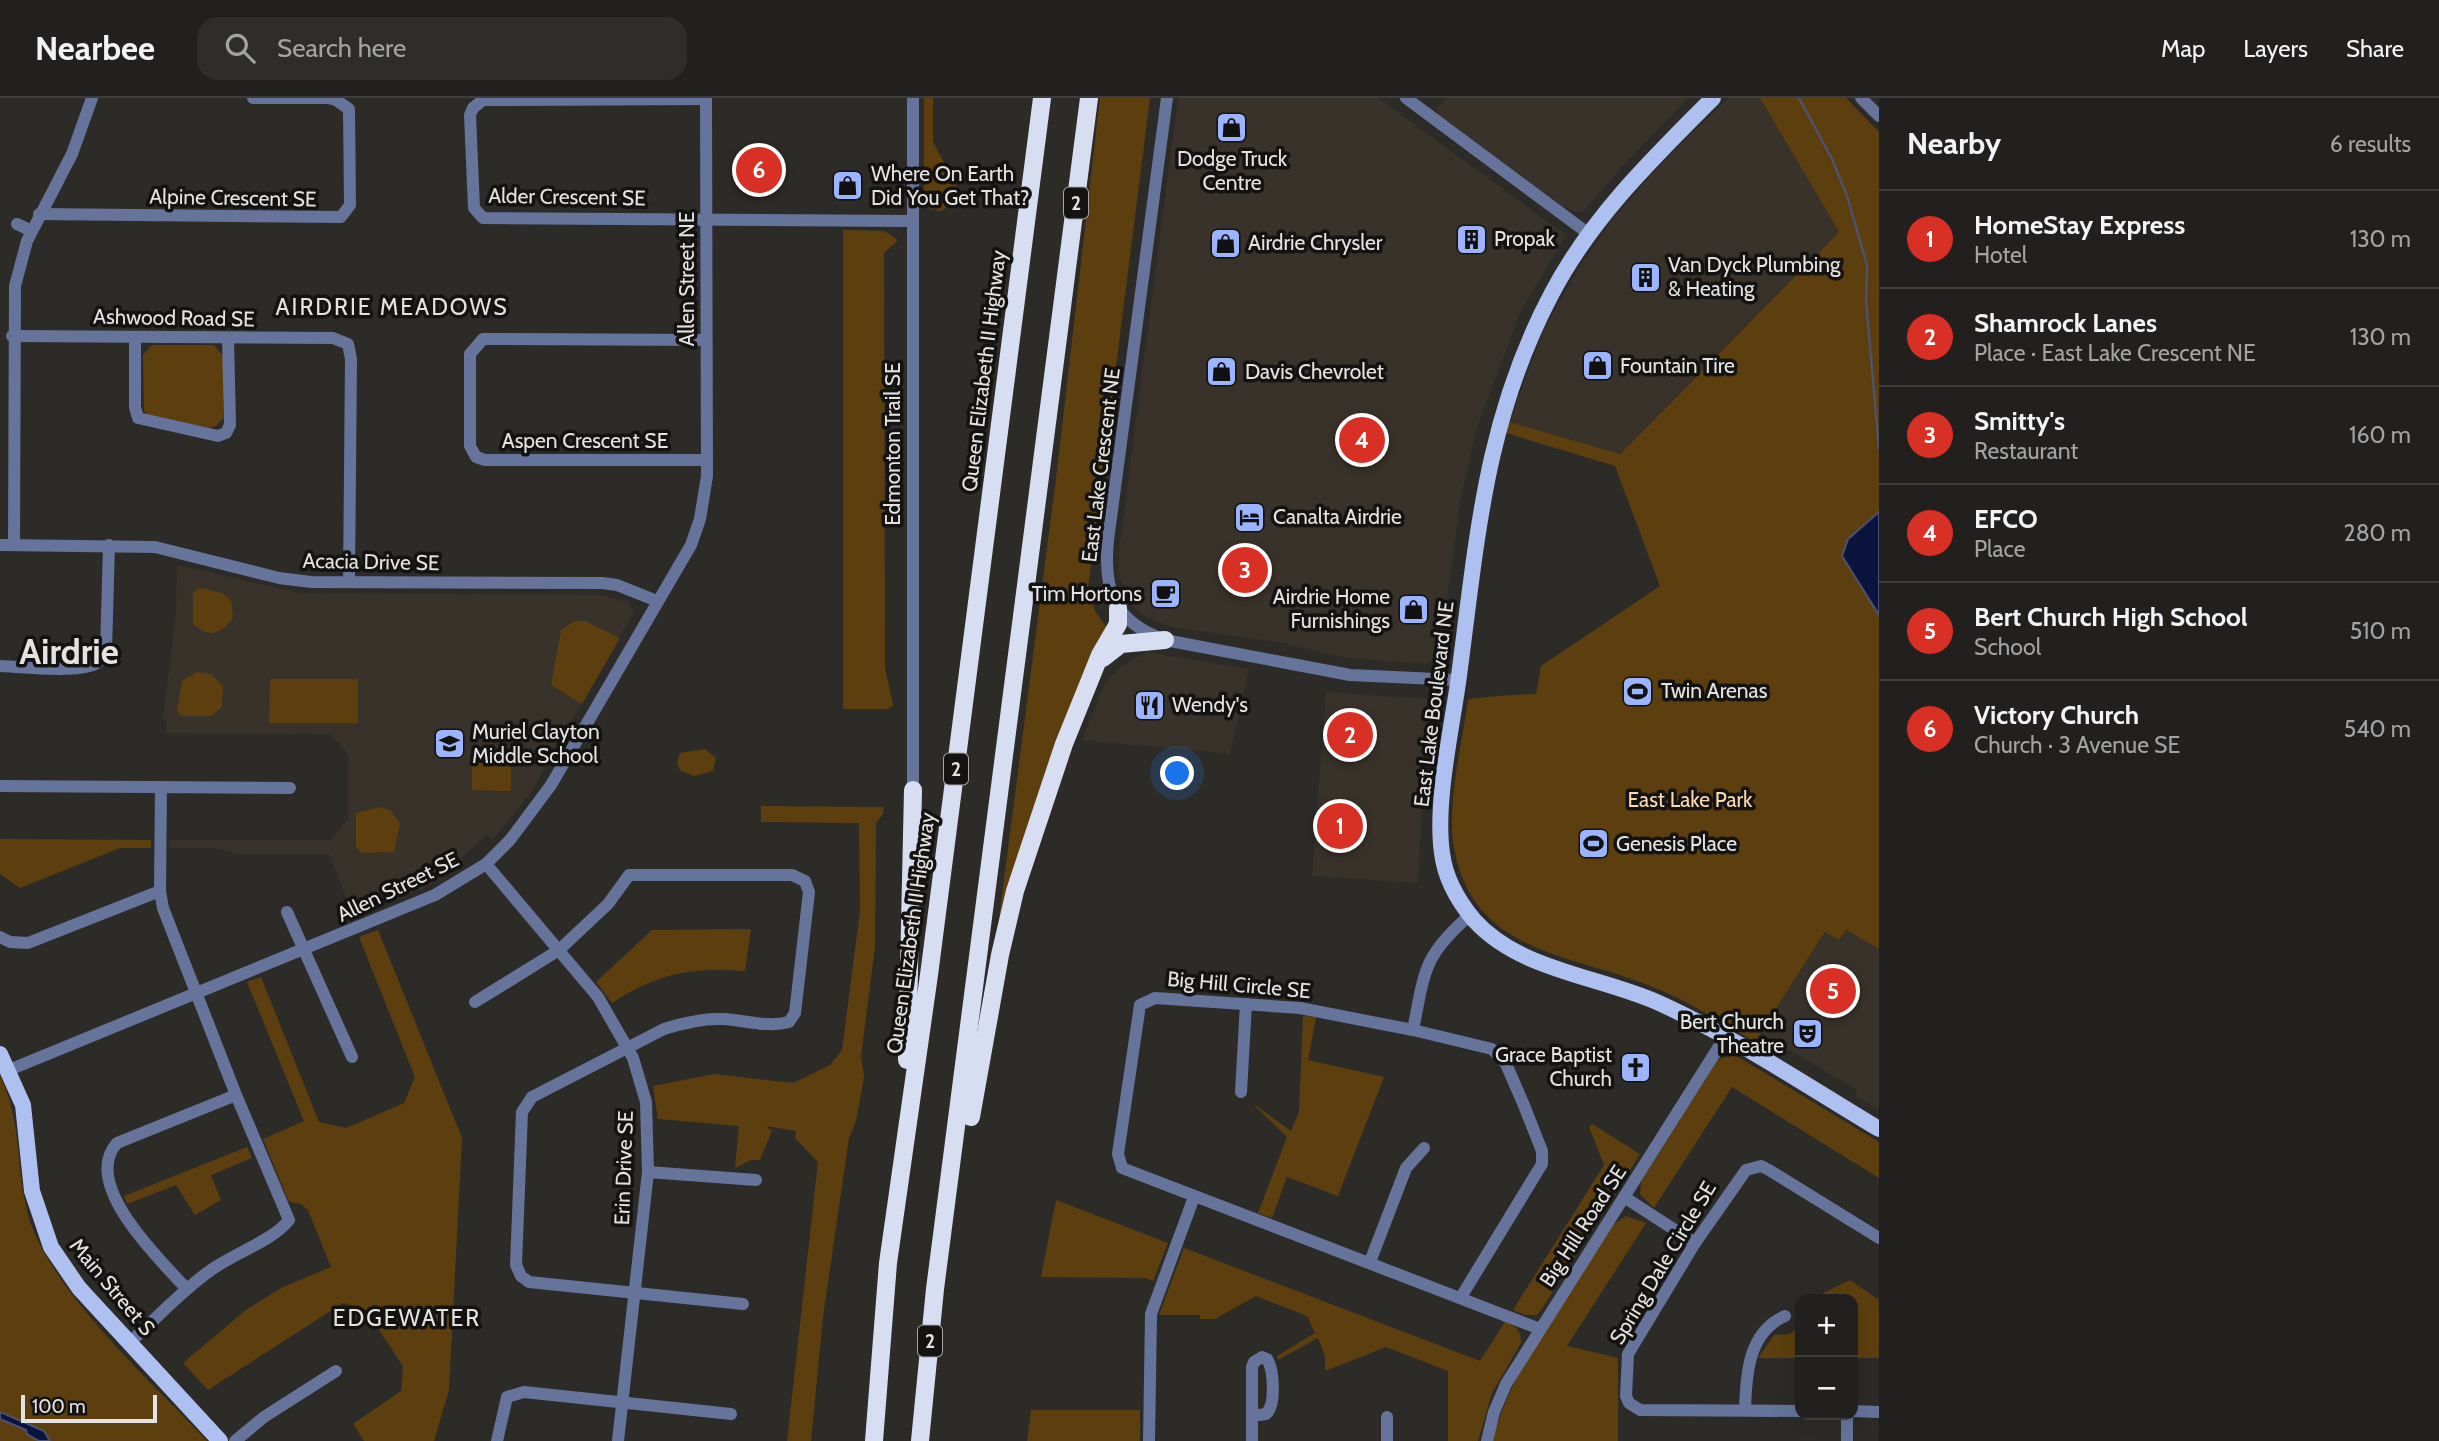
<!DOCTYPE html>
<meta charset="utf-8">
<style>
:root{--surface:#22201e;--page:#2e2d2b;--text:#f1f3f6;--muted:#a2a3a4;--line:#3f3e3c;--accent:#d93025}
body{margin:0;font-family:Cabin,sans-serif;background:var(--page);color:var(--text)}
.controls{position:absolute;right:21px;bottom:21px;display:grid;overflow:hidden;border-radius:14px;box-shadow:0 7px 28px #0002}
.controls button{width:63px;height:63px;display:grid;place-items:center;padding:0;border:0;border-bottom:2px solid var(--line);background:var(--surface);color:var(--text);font:35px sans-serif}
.scale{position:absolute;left:21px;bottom:18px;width:136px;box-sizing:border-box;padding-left:7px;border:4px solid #e5e3e2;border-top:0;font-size:19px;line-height:24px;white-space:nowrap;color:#e5e3e2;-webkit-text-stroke:5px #141312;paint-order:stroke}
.you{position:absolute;left:1178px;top:676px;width:24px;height:24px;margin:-18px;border:5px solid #fff;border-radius:50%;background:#1a73e8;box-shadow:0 0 0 10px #1a73e833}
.badge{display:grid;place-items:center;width:46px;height:46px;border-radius:50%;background:var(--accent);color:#fff;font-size:23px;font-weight:700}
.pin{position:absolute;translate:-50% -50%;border:4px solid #fff;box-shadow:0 2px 7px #0006}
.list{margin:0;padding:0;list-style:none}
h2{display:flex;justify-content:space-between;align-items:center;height:91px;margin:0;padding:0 28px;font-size:30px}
h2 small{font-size:23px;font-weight:400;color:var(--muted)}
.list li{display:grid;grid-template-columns:46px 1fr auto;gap:21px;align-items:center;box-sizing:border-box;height:98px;padding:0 28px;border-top:2px solid var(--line)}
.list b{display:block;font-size:26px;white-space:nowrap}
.list p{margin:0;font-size:23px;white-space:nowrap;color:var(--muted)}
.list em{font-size:23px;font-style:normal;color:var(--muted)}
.icon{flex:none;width:38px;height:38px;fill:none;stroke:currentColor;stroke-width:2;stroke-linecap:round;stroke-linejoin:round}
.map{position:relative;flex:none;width:1879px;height:1343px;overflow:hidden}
header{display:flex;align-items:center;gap:42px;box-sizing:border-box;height:98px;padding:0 35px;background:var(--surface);border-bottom:2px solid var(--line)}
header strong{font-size:33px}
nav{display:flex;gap:38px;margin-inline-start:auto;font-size:24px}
.search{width:490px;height:63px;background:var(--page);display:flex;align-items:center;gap:18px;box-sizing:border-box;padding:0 24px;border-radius:21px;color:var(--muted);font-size:26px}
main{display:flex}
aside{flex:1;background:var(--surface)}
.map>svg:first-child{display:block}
.built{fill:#38322a}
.green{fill:#5d3f0f}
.water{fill:#0b143f;stroke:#4c5270;stroke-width:2}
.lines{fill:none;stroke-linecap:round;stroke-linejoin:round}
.stream{stroke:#4c5270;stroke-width:2.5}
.minor{stroke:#66749c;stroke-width:12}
.major{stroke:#aec0f0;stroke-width:16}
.highway{stroke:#d7def2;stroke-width:18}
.labels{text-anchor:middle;stroke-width:7;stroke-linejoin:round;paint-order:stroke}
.shield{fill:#141312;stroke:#a6a5a4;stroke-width:2}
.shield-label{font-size:19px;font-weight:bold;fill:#e5e3e2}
.poi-label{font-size:21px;fill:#e5e3e2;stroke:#141312;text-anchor:start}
.street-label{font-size:21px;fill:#e5e3e2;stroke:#141312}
.park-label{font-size:21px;fill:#fad9ae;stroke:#141312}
.neighbourhood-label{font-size:23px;letter-spacing:2px;fill:#e5e3e2;stroke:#141312}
.town-label{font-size:35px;font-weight:bold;fill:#e5e3e2;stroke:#141312}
</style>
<header>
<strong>Nearbee</strong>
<div class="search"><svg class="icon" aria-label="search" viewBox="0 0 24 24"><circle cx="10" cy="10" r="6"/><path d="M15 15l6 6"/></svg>Search here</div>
<nav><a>Map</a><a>Layers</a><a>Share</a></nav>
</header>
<main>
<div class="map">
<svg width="1879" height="1343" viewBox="0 0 1879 1343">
<rect width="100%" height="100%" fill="#2d2b28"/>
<g class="built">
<polygon points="1178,0 1378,0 1566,137 1520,215 1477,329 1461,399 1439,558 1425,566 1346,560 1278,544 1170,529 1144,518 1133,508 1125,494 1119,477 1119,453"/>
<polygon points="1447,0 1689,0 1625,65 1583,114 1576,114 1562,108 1438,17 1437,10"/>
<polygon points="1728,0 1760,0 1839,134 1619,356 1509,324 1544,231 1580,168 1615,118 1658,69"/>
<polygon points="177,467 299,495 601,497 628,504 634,514 532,693 500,733 492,741 487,737 461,760 464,765 424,790 354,818 329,756 238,756 214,750 169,750 169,742 331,742 348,721 348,657 331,636 166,635 167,622 163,621 176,515"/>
<polygon points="1147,554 1249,571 1230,656 1082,642 1104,587 1121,568"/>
<polygon points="1326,594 1427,601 1418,785 1312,778"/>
<polygon points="1845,832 1879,851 1879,1012 1855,998 1857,992 1761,935 1826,834 1839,841"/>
</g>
<g class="green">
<polygon points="924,0 933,0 933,44 957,89 955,104 941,113 930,111 924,102"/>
<path d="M1100,0H1150L1088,490L1095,513L1107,530C1061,623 1030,722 999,820L1057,373Z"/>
<path d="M1760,0H1846L1879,34V851L1846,832L1839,842L1825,834L1755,944C1720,923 1686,902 1648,887C1568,855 1476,855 1455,755C1445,710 1462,648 1468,602C1475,599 1526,596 1536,596L1541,568L1660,488L1615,368L1506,335L1509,324L1620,356L1839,134Z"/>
<polygon points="843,132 884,133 898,142 884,155 885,570 893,607 888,611 843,611"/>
<polygon points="152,247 214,247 224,259 223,320 216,328 210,330 149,317 144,313 143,257"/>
<path d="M199,490L222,495L231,502L233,519C224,536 206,541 193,525V495Z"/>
<polygon points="574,523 585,523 620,540 582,606 551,587 561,532"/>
<polygon points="197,574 211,576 223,588 222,609 211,618 182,618 177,613 182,583"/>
<polygon points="270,581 358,581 358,625 269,625"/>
<polygon points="705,651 716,660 713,673 694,678 680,672 677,664 680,655"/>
<polygon points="472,652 511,653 511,693 472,692"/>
<polygon points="761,708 884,709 883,716 876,725 875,849 861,958 864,979 856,1023 849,1040 823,1219 811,1343 787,1343 818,1064 795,1040 796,1033 766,1028 772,1033 760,1062 751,1062 735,1070 739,1028 658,1021 653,988 714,976 793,985 830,967 842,952 860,813 859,725 761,724"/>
<polygon points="379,709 391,713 400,725 394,754 362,755 356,749 356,715"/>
<polygon points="0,741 151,742 151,750 120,750 20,790 0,776"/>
<path d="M751,831L745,873C690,869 658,875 612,905L596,884L652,832Z"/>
<polygon points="378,832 462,1040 449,1292 434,1343 364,1343 353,1326 401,1293 403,1268 366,1212 343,1205 208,1292 183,1265 247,1211 283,1189 331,1169 308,1112 301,1106 289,1104 263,1041 304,1023 247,884 261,879 319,1024 346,1030 404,1005 415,979 359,839"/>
<polygon points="1303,918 1316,919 1308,962 1384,979 1338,1098 1287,1079 1272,1120 1258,1115 1287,1039 1252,1005 1291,1033 1299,1014"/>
<polygon points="1735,957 1879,1044 1879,1080 1732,989 1654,1110 1640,1096 1641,1084 1718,961"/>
<path d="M0,978C25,1027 13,1083 34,1134C63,1204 154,1286 207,1343H0Z"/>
<polygon points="1592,1026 1640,1056 1541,1212 1537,1217 1526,1217 1513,1212 1604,1067 1589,1029"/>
<polygon points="247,1049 252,1060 211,1077 221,1102 195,1117 176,1087 127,1106 124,1098"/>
<polygon points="1056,1102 1168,1145 1153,1183 1145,1180 1041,1179"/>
<path d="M1626,1118L1646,1125L1567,1248L1618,1260V1343H1493C1508,1273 1575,1188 1614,1126Z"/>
<path d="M1184,1150L1480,1263L1505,1224C1517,1228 1521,1232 1521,1245L1492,1295L1478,1343H1448V1273L1386,1249L1325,1273V1258L1318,1240L1278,1262L1277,1258L1315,1235L1307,1218L1256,1198L1215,1221H1200V1217H1159Z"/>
<polygon points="1850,1182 1879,1202 1879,1260 1853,1260 1853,1201 1811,1201"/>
<polygon points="1800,1229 1800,1260 1758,1260 1774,1237 1789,1236"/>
<polygon points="1031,1312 1140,1312 1140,1343 1027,1343"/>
</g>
<g class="water">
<polygon points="1879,414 1879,517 1842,458 1848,441"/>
<polygon points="0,1314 44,1333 50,1343 39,1343 27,1336 26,1332 0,1321"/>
</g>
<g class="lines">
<polyline class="stream" points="1799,0 1832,61 1847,98 1867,167 1866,203 1879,351"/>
<g class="minor">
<polyline points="913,0 913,692"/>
<path d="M1167,0L1108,442C1103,493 1114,524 1165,542L1350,577L1458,582"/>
<polyline points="1406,0 1589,136"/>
<polyline points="1861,0 1879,18"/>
<polyline points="706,1 483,2 473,10 470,17 474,110 483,120 912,123"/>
<polyline points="39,116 341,119 350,107 349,11 336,2 328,0 253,0"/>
<polyline points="17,126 32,133"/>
<polyline points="12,238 333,240 348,246 351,261 349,484"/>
<polyline points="135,239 135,309 138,320 218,338 226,335 230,327 228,240"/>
<polyline points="706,242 483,241 470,256 470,348 476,359 485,362 707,362"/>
<polyline points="0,447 155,449 279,480 311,484 602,485 617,487 657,503"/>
<polyline points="14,447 15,188 27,143 72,56 92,0"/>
<path d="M0,568C23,569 76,575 95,566C101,563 103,558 106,553L109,447"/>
<polyline points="0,688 290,690"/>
<polyline points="486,766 598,899 633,960 646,1004 648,1074 618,1343"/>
<polyline points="287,814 352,959"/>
<polyline points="0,839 10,844 28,845 160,793"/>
<path d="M475,904L559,852L608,806L629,777H792L805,783L809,794L795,915L789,924C768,930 744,922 723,921C703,920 683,925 664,931L532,999L522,1014L516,1167L521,1178L529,1184L743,1206"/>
<path d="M1413,932C1425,872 1423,858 1470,817"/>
<polyline points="9,972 435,797 486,766 510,742 551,687 691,447 700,421 707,378 706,0"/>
<polyline points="1241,994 1246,906"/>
<polyline points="648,1074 756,1082"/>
<polyline points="1624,1099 1695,1145"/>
<polyline points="1370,1164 1406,1070 1424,1050"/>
<path d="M186,1190C161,1163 80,1086 117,1045L236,997"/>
<polyline points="1461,1199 1542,1066 1542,1053 1523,1005 1506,966 1492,951 1413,932 1300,910 1155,900 1140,907 1118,1056 1122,1070 1540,1231"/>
<path d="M130,1244C157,1220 181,1193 211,1172C233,1156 274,1142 289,1122L236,997L163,810L160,793L161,689"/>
<path d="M1745,1312C1746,1277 1748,1234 1785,1218"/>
<polyline points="1800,1313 1640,1312 1629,1305 1626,1298 1628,1256 1695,1145 1746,1072 1761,1068 1769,1072 1879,1140"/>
<polyline points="1853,1313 1879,1314"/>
<polyline points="1847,1317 1847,1343"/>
<polyline points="1387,1319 1387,1343"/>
<polyline points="235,1343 264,1319 336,1273"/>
<polyline points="497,1343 507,1299 524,1294 731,1316"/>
<polyline points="1149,1343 1151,1216 1194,1099"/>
<path d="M1252,1343V1269L1254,1264L1262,1259L1267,1261C1274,1272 1276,1307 1266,1316L1252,1318"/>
<polyline points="1487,1343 1494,1314 1506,1286 1725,939"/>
</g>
<g class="major">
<path d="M1713,0C1653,60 1592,119 1552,195C1484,323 1477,444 1458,585C1451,634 1435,706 1442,755C1445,779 1458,803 1474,822C1520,873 1599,878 1659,905C1736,940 1807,988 1879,1031"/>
<polyline points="0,956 23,1007 32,1093 51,1149 79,1190 220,1343"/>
</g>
<g class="highway">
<polyline points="1103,560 1121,546 1165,542"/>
<polyline points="907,962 913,692"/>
<polyline points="971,1019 1000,857 1015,793 1064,646 1100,557 1118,526 1118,510"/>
<polyline points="874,1343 888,1165 929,877 1042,0"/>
<polyline points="920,1343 935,1191 1089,0"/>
</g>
</g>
<defs>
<symbol id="shop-square" viewBox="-11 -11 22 22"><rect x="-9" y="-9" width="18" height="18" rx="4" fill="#9bb4fd" stroke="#141312"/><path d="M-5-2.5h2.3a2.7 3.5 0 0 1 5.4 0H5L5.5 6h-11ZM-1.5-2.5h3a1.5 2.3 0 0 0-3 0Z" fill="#111"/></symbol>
<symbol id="building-square" viewBox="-11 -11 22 22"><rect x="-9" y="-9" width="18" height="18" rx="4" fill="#9bb4fd" stroke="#141312"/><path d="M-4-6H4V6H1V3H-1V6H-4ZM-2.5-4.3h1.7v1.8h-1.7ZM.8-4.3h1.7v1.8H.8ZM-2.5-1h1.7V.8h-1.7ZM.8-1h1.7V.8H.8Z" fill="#111"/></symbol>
<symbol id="hotel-square" viewBox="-11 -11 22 22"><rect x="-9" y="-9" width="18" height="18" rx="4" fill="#9bb4fd" stroke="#141312"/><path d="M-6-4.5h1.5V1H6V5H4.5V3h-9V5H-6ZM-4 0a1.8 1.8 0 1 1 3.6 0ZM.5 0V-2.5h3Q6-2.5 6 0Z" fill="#111"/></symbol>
<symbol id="cafe-square" viewBox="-11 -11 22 22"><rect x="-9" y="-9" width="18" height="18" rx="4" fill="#9bb4fd" stroke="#141312"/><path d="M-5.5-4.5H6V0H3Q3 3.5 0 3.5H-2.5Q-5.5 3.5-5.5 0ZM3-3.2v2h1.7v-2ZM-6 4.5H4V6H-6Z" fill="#111"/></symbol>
<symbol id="stadium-square" viewBox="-11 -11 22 22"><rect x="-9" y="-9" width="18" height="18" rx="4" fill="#9bb4fd" stroke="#141312"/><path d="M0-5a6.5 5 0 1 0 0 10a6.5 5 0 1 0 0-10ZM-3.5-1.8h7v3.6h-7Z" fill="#111"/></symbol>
<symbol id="restaurant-square" viewBox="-11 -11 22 22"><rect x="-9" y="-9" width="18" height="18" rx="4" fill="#9bb4fd" stroke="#141312"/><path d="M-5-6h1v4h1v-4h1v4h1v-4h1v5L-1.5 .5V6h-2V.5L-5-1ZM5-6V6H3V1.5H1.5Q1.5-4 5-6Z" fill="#111"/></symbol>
<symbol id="school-square" viewBox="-11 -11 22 22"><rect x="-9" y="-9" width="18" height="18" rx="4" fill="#9bb4fd" stroke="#141312"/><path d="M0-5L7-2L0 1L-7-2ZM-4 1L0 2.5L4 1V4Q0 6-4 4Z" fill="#111"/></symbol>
<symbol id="theatre-square" viewBox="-11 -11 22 22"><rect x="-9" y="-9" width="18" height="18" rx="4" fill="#9bb4fd" stroke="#141312"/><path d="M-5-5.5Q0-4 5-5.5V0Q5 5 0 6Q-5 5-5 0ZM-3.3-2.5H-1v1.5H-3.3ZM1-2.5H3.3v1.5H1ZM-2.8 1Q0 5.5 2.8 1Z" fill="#111"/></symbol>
<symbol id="church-square" viewBox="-11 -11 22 22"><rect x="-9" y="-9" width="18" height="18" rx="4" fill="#9bb4fd" stroke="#141312"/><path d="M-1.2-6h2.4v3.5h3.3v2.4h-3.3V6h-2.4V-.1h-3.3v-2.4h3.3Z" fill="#111"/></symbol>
</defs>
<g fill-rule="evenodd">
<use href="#shop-square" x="1214" y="12" width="35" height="35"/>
<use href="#shop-square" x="830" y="70" width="35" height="35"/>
<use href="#building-square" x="1454" y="124" width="35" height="35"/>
<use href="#shop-square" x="1208" y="128" width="35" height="35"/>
<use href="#building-square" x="1628" y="162" width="35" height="35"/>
<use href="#shop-square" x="1580" y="250" width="35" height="35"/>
<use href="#shop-square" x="1204" y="256" width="35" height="35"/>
<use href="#hotel-square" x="1232" y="402" width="35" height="35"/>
<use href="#cafe-square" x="1148" y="478" width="35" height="35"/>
<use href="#shop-square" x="1396" y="494" width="35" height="35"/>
<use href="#stadium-square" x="1620" y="576" width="35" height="35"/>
<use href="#restaurant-square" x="1132" y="590" width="35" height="35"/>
<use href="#school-square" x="432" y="628" width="35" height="35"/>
<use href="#stadium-square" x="1576" y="728" width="35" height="35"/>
<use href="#theatre-square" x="1790" y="918" width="35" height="35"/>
<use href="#church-square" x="1618" y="952" width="35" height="35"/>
</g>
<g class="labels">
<g class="shield">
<rect x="1064" y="89.5" width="24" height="31" rx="5"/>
<rect x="944" y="655.5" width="24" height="31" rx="5"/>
<rect x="918" y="1227.5" width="24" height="31" rx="5"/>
</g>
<g class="shield-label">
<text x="1076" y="112">2</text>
<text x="956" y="678">2</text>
<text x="930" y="1250">2</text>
</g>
<g class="poi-label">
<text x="1232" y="68" text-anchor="middle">Dodge Truck<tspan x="1232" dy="24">Centre</tspan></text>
<text x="871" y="83">Where On Earth<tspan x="871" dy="24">Did You Get That?</tspan></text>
<text x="1494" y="148">Propak</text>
<text x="1248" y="152">Airdrie Chrysler</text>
<text x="1668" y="174">Van Dyck Plumbing<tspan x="1668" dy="24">&amp; Heating</tspan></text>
<text x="1620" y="275">Fountain Tire</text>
<text x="1245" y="281">Davis Chevrolet</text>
<text x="1273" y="426">Canalta Airdrie</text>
<text x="1142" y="503" text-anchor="end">Tim Hortons</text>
<text x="1390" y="506" text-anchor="end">Airdrie Home<tspan x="1390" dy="24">Furnishings</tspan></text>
<text x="1661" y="600">Twin Arenas</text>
<text x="1172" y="614">Wendy's</text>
<text x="472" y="641">Muriel Clayton<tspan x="472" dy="24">Middle School</tspan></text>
<text x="1616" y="753">Genesis Place</text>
<text x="1784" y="931" text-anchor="end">Bert Church<tspan x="1784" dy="24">Theatre</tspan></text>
<text x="1612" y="964" text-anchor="end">Grace Baptist<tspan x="1612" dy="24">Church</tspan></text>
</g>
<g class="street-label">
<text transform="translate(567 99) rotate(1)" y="7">Alder Crescent SE</text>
<text transform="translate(233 100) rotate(1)" y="7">Alpine Crescent SE</text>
<text transform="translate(687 181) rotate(-90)" y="7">Allen Street NE</text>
<text transform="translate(174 220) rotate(1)" y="7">Ashwood Road SE</text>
<text transform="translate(984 273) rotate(-83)" y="7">Queen Elizabeth II Highway</text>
<text x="585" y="350">Aspen Crescent SE</text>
<text transform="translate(893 346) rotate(-90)" y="7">Edmonton Trail SE</text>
<text transform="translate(1101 367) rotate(-83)" y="7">East Lake Crescent NE</text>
<text transform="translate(371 464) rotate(1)" y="7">Acacia Drive SE</text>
<text transform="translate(1434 606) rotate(-83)" y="7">East Lake Boulevard NE</text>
<text transform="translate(398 789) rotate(-26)" y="7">Allen Street SE</text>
<text transform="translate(911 835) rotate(-82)" y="7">Queen Elizabeth II Highway</text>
<text transform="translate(1239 887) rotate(5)" y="7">Big Hill Circle SE</text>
<text transform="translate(624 1070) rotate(-88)" y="7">Erin Drive SE</text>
<text transform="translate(1583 1128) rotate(-57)" y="7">Big Hill Road SE</text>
<text transform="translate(1663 1165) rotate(-59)" y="7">Spring Dale Circle SE</text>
<text transform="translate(112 1189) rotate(50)" y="7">Main Street S</text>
</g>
<g class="park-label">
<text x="1690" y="709">East Lake Park</text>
</g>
<g class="neighbourhood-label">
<text x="392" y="217">AIRDRIE MEADOWS</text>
<text x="407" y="1228">EDGEWATER</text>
</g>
<g class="town-label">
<text x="69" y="566">Airdrie</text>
</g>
</g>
</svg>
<div class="controls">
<button>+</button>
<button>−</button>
</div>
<div class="scale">100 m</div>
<div class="you"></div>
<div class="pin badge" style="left:1340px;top:728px">1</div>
<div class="pin badge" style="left:1350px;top:637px">2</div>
<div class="pin badge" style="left:1245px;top:472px">3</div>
<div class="pin badge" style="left:1362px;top:342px">4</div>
<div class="pin badge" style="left:1833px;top:893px">5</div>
<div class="pin badge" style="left:759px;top:72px">6</div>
</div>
<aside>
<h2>Nearby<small>6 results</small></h2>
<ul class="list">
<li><span class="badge">1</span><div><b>HomeStay Express</b><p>Hotel</p></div><em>130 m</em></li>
<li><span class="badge">2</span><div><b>Shamrock Lanes</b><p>Place · East Lake Crescent NE</p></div><em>130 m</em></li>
<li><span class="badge">3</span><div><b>Smitty's</b><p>Restaurant</p></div><em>160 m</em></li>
<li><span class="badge">4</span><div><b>EFCO</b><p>Place</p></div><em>280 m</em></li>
<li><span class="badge">5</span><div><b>Bert Church High School</b><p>School</p></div><em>510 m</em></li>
<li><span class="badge">6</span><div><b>Victory Church</b><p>Church · 3 Avenue SE</p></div><em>540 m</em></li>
</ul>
</aside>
</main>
